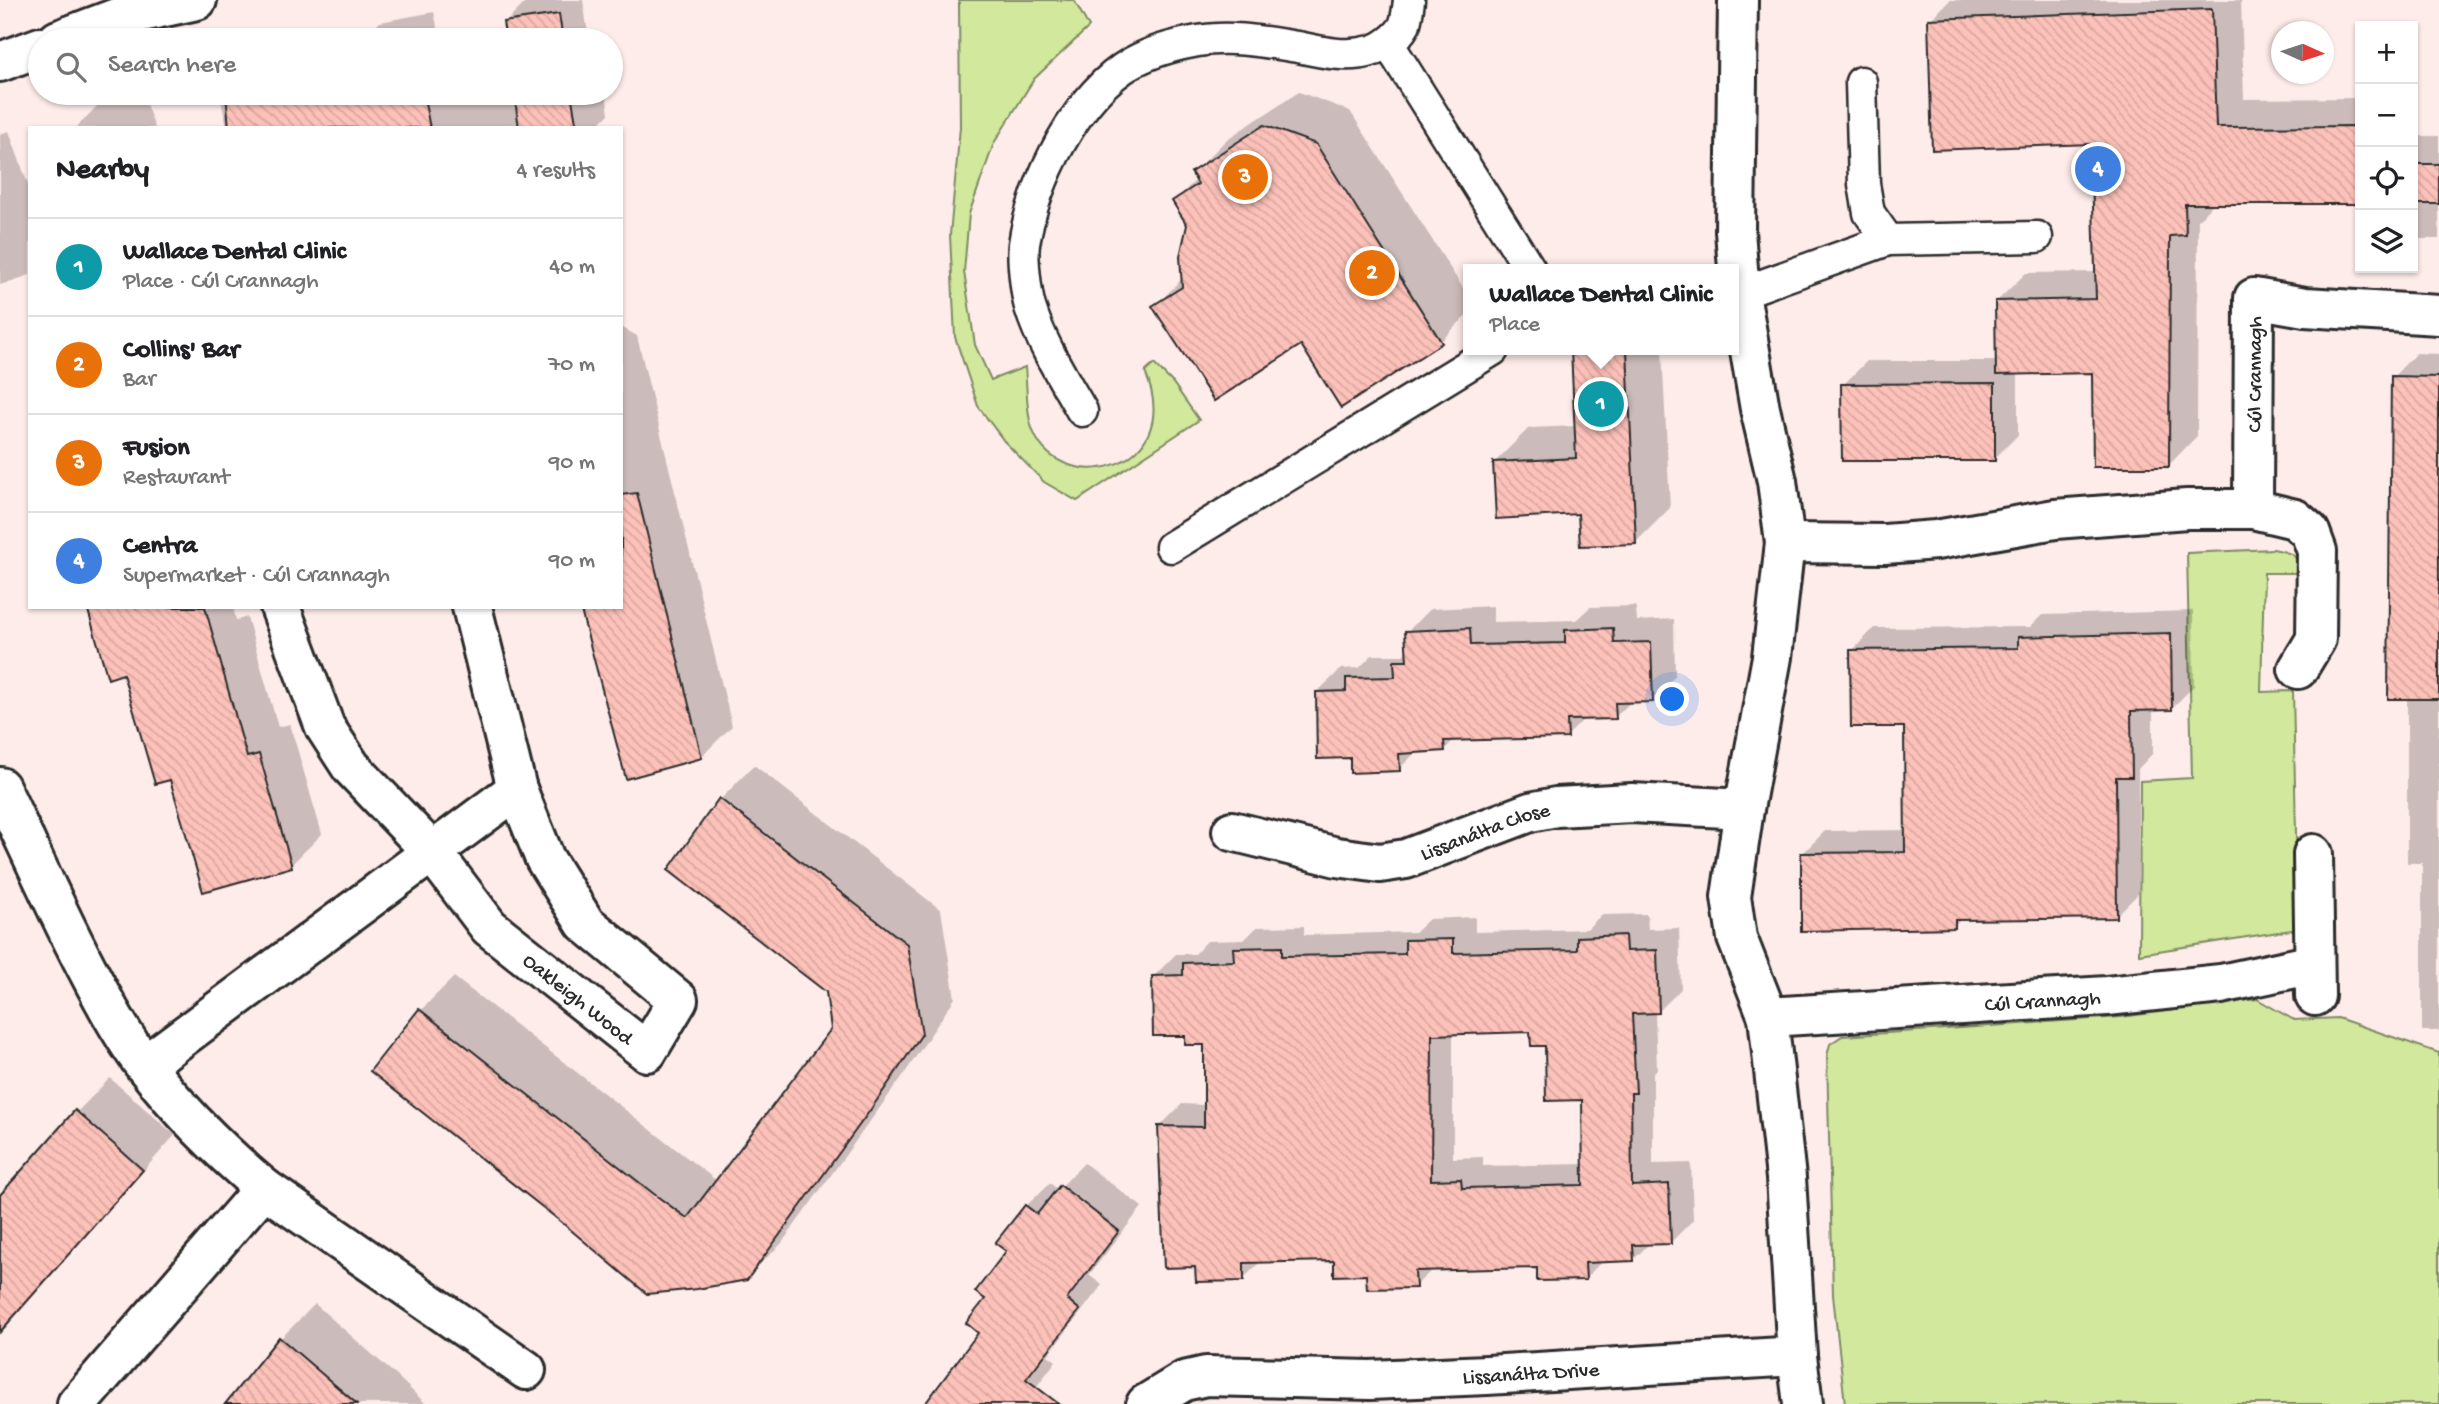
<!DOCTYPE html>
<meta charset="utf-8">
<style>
:root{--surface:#fff;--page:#f2f2f2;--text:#202124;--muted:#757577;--line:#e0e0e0;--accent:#2563eb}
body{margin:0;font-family:"Gochi Hand",sans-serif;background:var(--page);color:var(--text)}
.controls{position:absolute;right:21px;top:21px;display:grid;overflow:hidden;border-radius:0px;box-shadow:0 2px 5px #0004}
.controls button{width:63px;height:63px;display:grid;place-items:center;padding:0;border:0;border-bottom:2px solid var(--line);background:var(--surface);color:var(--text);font:35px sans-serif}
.compass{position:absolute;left:2271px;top:21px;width:63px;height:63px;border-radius:50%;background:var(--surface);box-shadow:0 2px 5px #0004;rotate:93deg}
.you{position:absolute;left:1673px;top:700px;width:24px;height:24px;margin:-18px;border:5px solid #fff;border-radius:50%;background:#1a73e8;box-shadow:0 0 0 10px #1a73e833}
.badge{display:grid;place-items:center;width:46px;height:46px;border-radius:50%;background:var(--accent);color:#fff;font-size:23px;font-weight:700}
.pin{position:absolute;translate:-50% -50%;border:4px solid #fff;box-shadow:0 2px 7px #0006}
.popup{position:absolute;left:1463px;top:264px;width:276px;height:91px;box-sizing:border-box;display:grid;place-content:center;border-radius:0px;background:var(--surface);filter:drop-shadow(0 2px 5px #0005);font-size:23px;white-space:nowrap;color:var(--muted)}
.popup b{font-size:26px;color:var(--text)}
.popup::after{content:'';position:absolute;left:50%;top:100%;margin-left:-14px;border:14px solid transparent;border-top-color:var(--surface)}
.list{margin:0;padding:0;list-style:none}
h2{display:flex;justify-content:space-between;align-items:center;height:91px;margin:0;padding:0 28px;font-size:30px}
h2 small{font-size:23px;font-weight:400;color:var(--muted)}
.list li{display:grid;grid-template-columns:46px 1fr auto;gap:21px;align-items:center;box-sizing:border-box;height:98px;padding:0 28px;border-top:2px solid var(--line)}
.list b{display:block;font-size:26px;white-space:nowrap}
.list p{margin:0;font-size:23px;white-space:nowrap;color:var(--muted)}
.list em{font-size:23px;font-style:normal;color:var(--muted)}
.icon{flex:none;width:38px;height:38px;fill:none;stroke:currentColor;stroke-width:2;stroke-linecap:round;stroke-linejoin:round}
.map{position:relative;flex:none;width:2439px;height:1404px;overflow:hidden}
.search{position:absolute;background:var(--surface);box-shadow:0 2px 5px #0004;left:28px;top:28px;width:595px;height:77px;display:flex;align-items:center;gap:18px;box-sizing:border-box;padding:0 24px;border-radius:38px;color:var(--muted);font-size:26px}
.panel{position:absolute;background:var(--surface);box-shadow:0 2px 5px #0004;left:28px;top:126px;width:595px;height:483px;border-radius:0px}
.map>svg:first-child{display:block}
.grass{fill:#d1e89d;stroke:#7e8a64;stroke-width:2}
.shadow{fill:#0003;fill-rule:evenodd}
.building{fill:url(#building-back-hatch);stroke:#2b2b2b;stroke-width:2;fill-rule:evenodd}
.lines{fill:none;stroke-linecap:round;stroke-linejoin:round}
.lane-casing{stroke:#2b2b2b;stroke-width:35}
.street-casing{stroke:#2b2b2b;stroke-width:44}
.secondary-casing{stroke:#2b2b2b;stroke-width:44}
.lane{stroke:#fff;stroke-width:30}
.street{stroke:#fff;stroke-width:38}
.secondary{stroke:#fff;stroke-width:38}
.labels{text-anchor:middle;stroke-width:5;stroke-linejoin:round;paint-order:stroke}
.street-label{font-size:21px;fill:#2b2b2b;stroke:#fff}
</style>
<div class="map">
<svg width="2439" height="1404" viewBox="0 0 2439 1404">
<defs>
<pattern id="building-back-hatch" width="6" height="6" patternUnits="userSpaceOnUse" patternTransform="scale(1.75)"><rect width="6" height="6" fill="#fcc1b9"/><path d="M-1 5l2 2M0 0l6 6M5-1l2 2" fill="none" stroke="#d8a69f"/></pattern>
</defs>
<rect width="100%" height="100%" fill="#feecea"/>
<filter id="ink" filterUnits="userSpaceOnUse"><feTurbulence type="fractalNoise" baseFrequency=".0143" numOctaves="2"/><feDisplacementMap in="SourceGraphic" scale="14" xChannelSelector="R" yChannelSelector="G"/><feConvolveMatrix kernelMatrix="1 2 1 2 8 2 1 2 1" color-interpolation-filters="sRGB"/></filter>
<g filter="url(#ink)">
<g class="grass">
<path d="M959,0H1074L1089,27L1034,79L994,143L969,214L964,272L975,345L991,380L1025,367C1027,385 1026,407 1031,425C1054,502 1188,472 1145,372L1154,364L1173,383L1199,420L1077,501L1044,482L1004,441L978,406L955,337L950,235L960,127Z"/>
<path d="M2273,549C2293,553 2296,554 2303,573H2264L2261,692L2293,691L2298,929L2139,954L2140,781L2192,778L2187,553Z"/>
<polygon points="2257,999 2294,1020 2338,1018 2439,1053 2439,1404 1845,1404 1833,1295 1827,1056 1830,1044 1842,1036 2121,1017"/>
</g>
<g class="shadow">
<polygon points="528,0 583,0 589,40 508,40 505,23"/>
<polygon points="1950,0 2241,0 2244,99 2360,98 2360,202 2214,203 2198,220 2197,436 2169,465 2094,371 2018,373 2018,435 1994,459 1843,385 1867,361 1998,361 1997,301 2026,273 2097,272 2093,142 1930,20"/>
<polygon points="434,12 440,40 362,40 380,22"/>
<polygon points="1299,92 1350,111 1468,296 1468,314 1441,341 1342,405 1302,343 1155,306 1183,278 1189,225 1174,201 1197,179 1193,173 1227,139"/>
<polygon points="129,93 142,93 155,128 76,128 99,104"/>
<polygon points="219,93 296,93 297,100 331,93 606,93 609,114 595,128 219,128 227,126"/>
<polygon points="2413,98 2414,136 2439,136 2439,239 2413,239"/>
<polygon points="9,131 30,190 30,275 0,285 0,134"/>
<polygon points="621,327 637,336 732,726 701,757 621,607"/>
<polygon points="1573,350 1662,350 1670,508 1636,542 1580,513 1495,462 1529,428 1576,426"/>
<polygon points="2416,353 2439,354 2439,1031 2422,1031 2422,863 2407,863 2407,698 2393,377"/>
<polygon points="1493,606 1493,622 1576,620 1590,607 1636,606 1637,621 1674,619 1675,676 1652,700 1632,701 1615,717 1585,718 1567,736 1455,739 1444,750 1417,751 1399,769 1352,756 1317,692 1341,669 1359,668 1372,655 1403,655 1408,650 1407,632 1430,609"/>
<polygon points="89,607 233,607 236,620 247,617 278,727 290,724 322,834 291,865 171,778 125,672"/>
<polygon points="2193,611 2194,686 2172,708 2153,709 2153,753 2138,769 2138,894 2116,916 1962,918 1954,927 1803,853 1825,831 1907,830 1906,725 1852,651 1874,628 2030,627 2042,615"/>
<polygon points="754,765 941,910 955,998 905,1073 781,1244 746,1278 561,1219 420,1011 454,977 717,1181 833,1029 828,991 721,799"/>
<path d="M1647,914L1648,929L1679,928L1681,989L1659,1011L1655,1012L1657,1069L1653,1073V1164L1691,1163L1693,1220L1670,1243H1650L1633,1260H1603L1586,1278L1538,1266L1433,1269L1415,1286L1368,1273L1336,1259L1261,1261L1243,1279L1197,1266L1160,1126L1182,1104L1206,1105L1205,1043L1186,1034L1153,977L1176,954H1195L1207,941L1244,940L1257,927L1304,926V935L1415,932L1429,919L1475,917V932L1587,929L1601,915ZM1532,1030L1546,1044L1584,1099L1585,1164L1483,1166V1157L1453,1158V1032Z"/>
<polygon points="110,1078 175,1135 0,1334 0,1199 77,1112"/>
<polygon points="1084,1163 1142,1207 1089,1275 1102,1285 1048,1355 1056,1361 1034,1390 1042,1404 927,1404 981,1333 987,1299 1008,1251 997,1243 1026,1206 1050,1183 1058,1190"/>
<polygon points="315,1304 398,1377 426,1404 227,1404 281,1338"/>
</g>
<g class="building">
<polygon points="2212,9 2216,127 2360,126 2360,204 2185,204 2186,235 2170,236 2169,467 2093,467 2092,373 1996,375 1995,301 2096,299 2091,144 1932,150 1928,19"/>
<polygon points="559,14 563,40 506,40 503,22"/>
<polygon points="226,93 423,93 430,128 229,128"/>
<polygon points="514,93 571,93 577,128 519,128"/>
<polygon points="1264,125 1316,144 1442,343 1341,408 1301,345 1214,401 1152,306 1182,287 1180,256 1187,225 1172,201 1198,184 1191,172"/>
<rect x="2413" y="164" width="26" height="40"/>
<polygon points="1571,350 1627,350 1636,544 1580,546 1578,514 1496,519 1493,462 1576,458"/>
<polygon points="2391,376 2439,377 2439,699 2388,699"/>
<polygon points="1995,383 1995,461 1842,461 1841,384"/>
<polygon points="637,493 702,758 626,779 580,607 621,607 621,495"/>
<polygon points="87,607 205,607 247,757 259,754 292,867 203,892 170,780 155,784 123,674 108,679"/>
<polygon points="1470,628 1471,645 1565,643 1565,630 1613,628 1614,643 1651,642 1653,702 1615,703 1616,719 1567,720 1568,738 1444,741 1445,751 1399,754 1400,771 1350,773 1350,758 1317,759 1316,692 1346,691 1346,678 1395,677 1394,661 1407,661 1405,631"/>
<polygon points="2171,633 2172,710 2131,711 2132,777 2116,777 2117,918 1955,920 1955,928 1801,931 1801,853 1905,852 1904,727 1851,727 1850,650 2018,648 2018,637"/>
<polygon points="719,798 907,944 922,1034 871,1109 747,1280 697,1289 647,1294 560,1221 370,1071 419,1009 654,1194 687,1218 831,1029 826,992 668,870"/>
<path d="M1625,935L1626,951L1657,950L1659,1013L1632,1014L1636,1093H1631L1632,1186L1669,1184L1671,1244L1633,1245L1634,1261L1585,1263L1586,1280L1537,1281V1268L1415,1271L1416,1288L1367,1289L1366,1275L1334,1276V1261L1244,1263V1281L1196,1282L1195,1267L1164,1268L1158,1126L1204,1127V1045H1185V1036H1153L1152,976L1183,975V963L1234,961L1233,948L1282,947V956L1405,954V940L1453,939V953L1577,950V937ZM1530,1032L1531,1046H1545L1546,1101L1582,1100L1583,1185L1462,1188L1461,1179L1431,1180L1432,1035Z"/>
<polygon points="75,1110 143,1170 0,1332 0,1195"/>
<polygon points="1060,1185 1119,1231 1067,1299 1080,1310 1026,1379 1059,1404 925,1404 978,1333 966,1323 985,1299 975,1292 1006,1251 995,1243 1025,1205 1037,1214"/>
<polygon points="279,1337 357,1404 225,1404"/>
</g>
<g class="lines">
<defs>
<g id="lane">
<polyline points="1388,43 1530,269"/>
<polyline points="1888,240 2037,237"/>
<polyline points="1740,293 1888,240 1869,213 1864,184 1861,82"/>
<path d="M1082,411C1063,378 1041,343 1030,307C1026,293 1022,258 1024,244C1033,182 1077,94 1133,62C1153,51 1175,45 1198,41C1230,35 1266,42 1298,47C1321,52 1347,58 1371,51C1383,48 1398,37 1404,26C1407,19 1408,8 1409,0"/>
<polyline points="1171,547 1493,350"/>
</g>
<g id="street">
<polyline points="1738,0 1735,231 1740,293 1760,409 1777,481 1785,543 1772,657 1744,809 1731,897 1737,938 1768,1017 1786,1178 1797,1356 1803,1404"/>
<polyline points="1785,543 1885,544 1936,540 2055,519 2187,509 2253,509"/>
<path id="s1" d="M280,607L325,727L351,767L433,853L489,927L647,1052L678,1000L585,923L545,859L517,789L472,607"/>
<path id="s2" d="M2298,669L2316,639L2317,551L2310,532L2295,519L2253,509L2254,298L2305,307L2439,315"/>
<path d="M0,787C31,852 59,917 93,980C108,1009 125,1040 145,1066C180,1111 221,1152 264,1188L526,1370"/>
<path id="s3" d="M1232,831L1337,857L1380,863L1406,859L1530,812L1556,807L1632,803L1744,809"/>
<polyline points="2313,854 2315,996"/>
<path id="s4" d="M1768,1017L2107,996L2221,984L2314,964"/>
<polyline points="145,1065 517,789"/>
<polyline points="77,1404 264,1188"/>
<path id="s5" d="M1146,1404L1184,1381L1206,1376L1370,1380L1487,1375L1797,1356"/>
</g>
<g id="secondary">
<polyline points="58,40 119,17 197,0"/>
<polyline points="0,62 40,47"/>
</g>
</defs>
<use href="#lane" class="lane-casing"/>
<use href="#street" class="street-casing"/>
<use href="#secondary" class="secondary-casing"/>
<use href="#lane" class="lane"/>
<use href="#street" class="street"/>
<use href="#secondary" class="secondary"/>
</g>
</g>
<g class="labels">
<g class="street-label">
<text dy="7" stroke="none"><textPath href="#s2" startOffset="341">Cúl Crannagh</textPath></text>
<text dy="7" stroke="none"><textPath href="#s3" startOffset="262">Lissanálta Close</textPath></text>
<text dy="7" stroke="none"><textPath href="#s1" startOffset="502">Oakleigh Wood</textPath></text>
<text dy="7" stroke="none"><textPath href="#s4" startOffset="275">Cúl Crannagh</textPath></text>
<text dy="7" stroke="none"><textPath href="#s5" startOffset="392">Lissanálta Drive</textPath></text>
</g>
</g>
</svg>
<div class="controls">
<button>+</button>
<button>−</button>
<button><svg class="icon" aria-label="locate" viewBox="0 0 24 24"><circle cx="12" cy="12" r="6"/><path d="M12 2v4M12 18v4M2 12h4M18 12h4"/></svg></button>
<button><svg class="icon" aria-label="layers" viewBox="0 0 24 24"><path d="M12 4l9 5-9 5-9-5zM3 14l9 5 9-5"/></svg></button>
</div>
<svg class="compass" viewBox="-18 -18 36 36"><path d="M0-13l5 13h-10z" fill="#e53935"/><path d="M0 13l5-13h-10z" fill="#757577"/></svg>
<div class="you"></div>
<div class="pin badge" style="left:1601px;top:404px;background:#0f9aa8">1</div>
<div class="popup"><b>Wallace Dental Clinic</b>Place</div>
<div class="pin badge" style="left:1372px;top:273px;background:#e8710a">2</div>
<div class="pin badge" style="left:1245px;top:177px;background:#e8710a">3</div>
<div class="pin badge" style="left:2098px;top:169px;background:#3f7fe0">4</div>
<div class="search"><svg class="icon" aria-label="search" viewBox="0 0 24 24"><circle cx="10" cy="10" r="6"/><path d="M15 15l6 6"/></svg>Search here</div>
<section class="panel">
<h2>Nearby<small>4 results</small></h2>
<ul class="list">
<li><span class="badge" style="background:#0f9aa8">1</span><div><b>Wallace Dental Clinic</b><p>Place · Cúl Crannagh</p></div><em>40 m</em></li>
<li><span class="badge" style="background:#e8710a">2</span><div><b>Collins' Bar</b><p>Bar</p></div><em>70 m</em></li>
<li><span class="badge" style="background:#e8710a">3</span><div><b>Fusion</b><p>Restaurant</p></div><em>90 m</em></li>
<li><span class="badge" style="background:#3f7fe0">4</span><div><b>Centra</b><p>Supermarket · Cúl Crannagh</p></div><em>90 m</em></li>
</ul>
</section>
</div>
